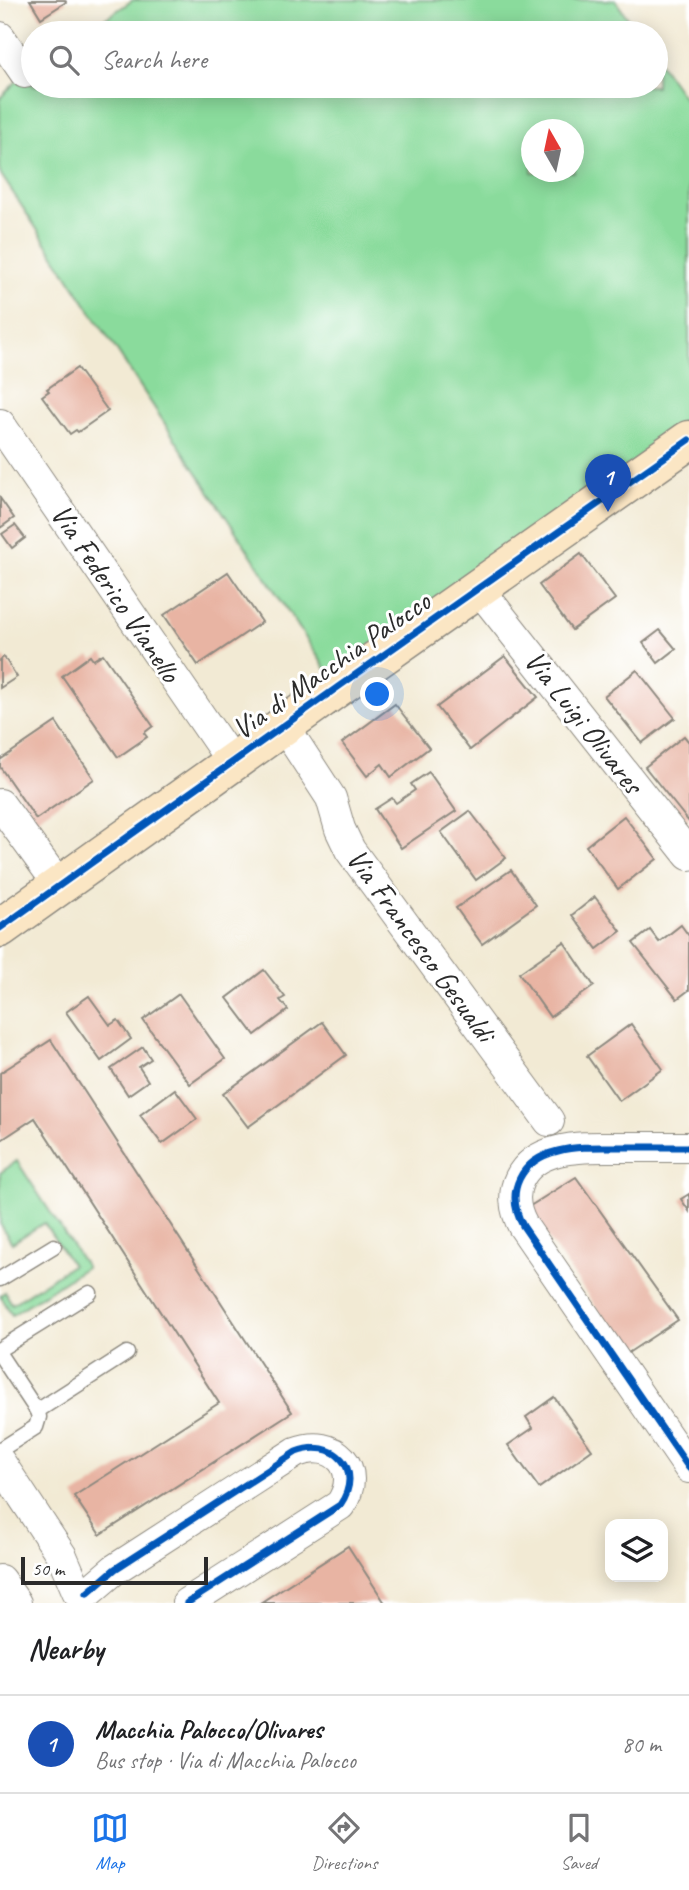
<!DOCTYPE html>
<meta charset="utf-8">
<style>
:root{--surface:#fff;--page:#f6f6f6;--text:#202124;--muted:#757577;--line:#e0e0e0;--accent:#1a73e8}
body{margin:0;font-family:Caveat,sans-serif;background:var(--page);color:var(--text)}
.controls{position:absolute;right:21px;bottom:21px;display:grid;overflow:hidden;border-radius:14px;box-shadow:0 4px 18px #0003}
.controls button{width:63px;height:63px;display:grid;place-items:center;padding:0;border:0;border-bottom:2px solid var(--line);background:var(--surface);color:var(--text);font:35px sans-serif}
.compass{position:absolute;left:521px;top:119px;width:63px;height:63px;border-radius:50%;background:var(--surface);box-shadow:0 4px 18px #0003;rotate:351deg}
.scale{position:absolute;left:21px;bottom:18px;width:187px;box-sizing:border-box;padding-left:7px;border:4px solid #2b2b2b;border-top:0;font-size:19px;line-height:24px;white-space:nowrap;color:#2b2b2b;-webkit-text-stroke:5px #fff;paint-order:stroke}
.you{position:absolute;left:378px;top:695px;width:24px;height:24px;margin:-18px;border:5px solid #fff;border-radius:50%;background:#1a73e8;box-shadow:0 0 0 10px #1a73e833}
.badge{display:grid;place-items:center;width:46px;height:46px;border-radius:50%;background:var(--accent);color:#fff;font-size:23px;font-weight:700}
.pin{position:absolute;translate:-50% -58px;filter:drop-shadow(0 2px 4px #0008)}
.pin::after{content:'';position:absolute;top:37px;width:24px;height:21px;background:inherit;clip-path:polygon(0 0,100% 0,50% 100%)}
.list{margin:0;padding:0;list-style:none}
h2{display:flex;justify-content:space-between;align-items:center;height:91px;margin:0;padding:0 28px;font-size:30px}
h2 small{font-size:23px;font-weight:400;color:var(--muted)}
.list li{display:grid;grid-template-columns:46px 1fr auto;gap:21px;align-items:center;box-sizing:border-box;height:98px;padding:0 28px;border-top:2px solid var(--line)}
.list b{display:block;font-size:26px;white-space:nowrap}
.list p{margin:0;font-size:23px;white-space:nowrap;color:var(--muted)}
.list em{font-size:23px;font-style:normal;color:var(--muted)}
.icon{flex:none;width:38px;height:38px;fill:none;stroke:currentColor;stroke-width:2;stroke-linecap:round;stroke-linejoin:round}
.map{position:relative;flex:none;width:689px;height:1603px;overflow:hidden}
.search{position:absolute;background:var(--surface);box-shadow:0 4px 18px #0003;left:21px;right:21px;top:21px;height:77px;display:flex;align-items:center;gap:18px;box-sizing:border-box;padding:0 24px;border-radius:38px;color:var(--muted);font-size:26px}
.sheet{height:189px;background:var(--surface)}
nav{display:flex;justify-content:space-around;align-items:center;box-sizing:border-box;height:98px;border-top:2px solid var(--line);background:var(--surface);font-size:19px;color:var(--muted)}
nav a{display:grid;justify-items:center;gap:4px}
nav .on{color:var(--accent)}
.map>svg:first-child{display:block}
.green{fill:#8adb9c;stroke:#5a8364;stroke-width:2;fill-rule:evenodd}
.building{fill:#e8b4a3}
.lines{fill:none;stroke-linecap:round;stroke-linejoin:round}
.lane-casing{stroke:#8e8a80;stroke-width:17}
.street-casing{stroke:#8e8a80;stroke-width:32}
.secondary-casing{stroke:#8e8a80;stroke-width:41}
.lane{stroke:#fff;stroke-width:14}
.street{stroke:#fff;stroke-width:30}
.secondary{stroke:#fbe6c4;stroke-width:38}
.cycleway-casing{stroke:#fff;stroke-width:11}
.cycleway{stroke:#0057b8;stroke-width:7}
.labels{text-anchor:middle;stroke-width:6;stroke-linejoin:round;paint-order:stroke}
.street-label{font-size:30px;fill:#2b2b2b;stroke:#fff}
</style>
<div class="map">
<svg width="689" height="1603" viewBox="0 0 689 1603">
<rect width="100%" height="100%" fill="#fff"/>
<filter id="ink" filterUnits="userSpaceOnUse"><feTurbulence type="fractalNoise" baseFrequency=".0143" numOctaves="2"/><feDisplacementMap in="SourceGraphic" scale="14" xChannelSelector="R" yChannelSelector="G"/><feConvolveMatrix kernelMatrix="1 2 1 2 8 2 1 2 1" color-interpolation-filters="sRGB"/></filter>
<filter id="wash" filterUnits="userSpaceOnUse"><feTurbulence type="fractalNoise" baseFrequency=".00686" numOctaves="4" result="noise"/><feDisplacementMap in="SourceGraphic" scale="28" xChannelSelector="R" yChannelSelector="G"/><feGaussianBlur stdDeviation="1.57" result="paint"/><feColorMatrix in="noise" values="0 0 0 0 0 0 0 0 0 0 0 0 0 0 0 0 0 1.4 0 .05"/><feComposite in="paint" operator="in"/></filter>
<g filter="url(#wash)">
<rect width="100%" height="100%" fill="#f2ead4"/>
<g class="green">
<polygon points="133,0 615,0 638,33 84,33"/>
<path d="M656,58L689,105V440L338,687L0,173V98L25,73L33,67V86H656ZM532,130H574V172H532Z"/>
<polygon points="17,1161 86,1267 12,1315 0,1295 5,1292 12,1304 72,1265 44,1223 12,1243 0,1224 0,1173"/>
</g>
<g id="blocks">
<g class="building">
<polygon points="30,0 65,0 66,2 41,18"/>
<polygon points="77,368 108,411 78,432 76,430 70,434 42,396 49,391 47,389"/>
<polygon points="0,498 14,518 0,528"/>
<polygon points="15,525 25,538 12,548 2,534"/>
<polygon points="581,554 615,599 572,630 539,585"/>
<polygon points="228,572 262,622 198,665 164,615"/>
<polygon points="660,630 676,649 658,663 643,643"/>
<polygon points="103,654 153,726 144,733 147,737 118,757 62,676 90,656 93,660"/>
<polygon points="505,656 538,697 470,750 437,707"/>
<polygon points="4,657 17,677 0,688 0,660"/>
<polygon points="637,670 675,718 642,743 604,696"/>
<polygon points="395,704 429,748 391,777 382,764 367,776 342,743"/>
<polygon points="56,722 94,779 36,819 0,767 0,760"/>
<polygon points="684,736 689,742 689,822 645,767"/>
<polygon points="429,772 456,811 401,848 375,809 392,798 396,803 415,790 411,784"/>
<polygon points="470,811 506,858 476,880 441,832"/>
<polygon points="624,816 657,859 618,889 586,846"/>
<polygon points="511,870 536,905 482,944 456,908"/>
<polygon points="595,897 621,931 597,949 572,915"/>
<polygon points="681,925 689,936 689,990 677,999 633,943 650,930 659,942"/>
<polygon points="564,942 594,986 550,1017 519,973"/>
<polygon points="264,970 285,997 280,1000 288,1010 255,1035 227,998"/>
<polygon points="179,994 225,1059 190,1084 143,1020"/>
<polygon points="89,996 110,1025 118,1020 131,1039 101,1061 66,1012"/>
<polygon points="322,1022 346,1055 248,1127 223,1094"/>
<polygon points="631,1024 663,1069 619,1101 587,1056"/>
<polygon points="51,1040 292,1412 100,1535 74,1496 219,1403 35,1118 0,1141 0,1073"/>
<polygon points="143,1047 151,1059 139,1067 148,1081 128,1095 111,1069"/>
<polygon points="175,1089 197,1119 162,1144 140,1115"/>
<polygon points="576,1177 678,1320 628,1353 527,1208"/>
<polygon points="689,1194 689,1211 681,1199"/>
<polygon points="554,1397 592,1450 539,1488 508,1445 533,1428 526,1417"/>
<polygon points="348,1546 385,1603 260,1603"/>
</g>
</g>
</g>
<g filter="url(#ink)">
<use href="#blocks" fill-opacity="0" stroke="#8e8a80" stroke-width="2"/>
<g class="lines">
<defs>
<g id="lane">
<polyline points="0,1279 54,1246"/>
<polyline points="0,1349 90,1293"/>
<polyline points="0,1355 37,1411 39,1417 36,1427 0,1450"/>
<polyline points="37,1411 127,1353"/>
</g>
<g id="street">
<polyline points="0,37 25,73"/>
<polyline points="0,424 232,762"/>
<polyline points="479,589 689,855"/>
<polyline points="284,726 331,798 340,829 350,850 549,1121"/>
<polyline points="0,804 59,885"/>
<path d="M689,1147C665,1147 642,1147 618,1147C598,1147 578,1146 558,1151C521,1160 504,1191 523,1226L689,1468"/>
<polyline points="0,1462 62,1556 77,1591"/>
<polyline points="0,1580 16,1603"/>
<path d="M87,1593L115,1569L296,1452C334,1437 365,1469 340,1505L187,1603"/>
</g>
<polyline id="secondary" points="0,928 338,687 689,440"/>
</defs>
<use href="#lane" class="lane-casing"/>
<use href="#street" class="street-casing"/>
<use href="#secondary" class="secondary-casing"/>
<use href="#lane" class="lane"/>
<use href="#street" class="street"/>
<use href="#secondary" class="secondary"/>
<defs>
<g id="cycleway">
<polyline points="0,928 338,687 689,440"/>
<path d="M689,1147C665,1147 642,1147 618,1147C598,1147 578,1146 558,1151C521,1160 504,1191 523,1226L689,1468"/>
<path d="M87,1593L115,1569L296,1452C334,1437 365,1469 340,1505L187,1603"/>
</g>
</defs>
<use href="#cycleway" class="cycleway-casing"/>
<use href="#cycleway" class="cycleway"/>
</g>
</g>
<g class="labels">
<g class="street-label">
<text transform="translate(116 593) rotate(56)" y="10">Via Federico Vianello</text>
<text transform="translate(331 665) rotate(-35)" y="10">Via di Macchia Palocco</text>
<text transform="translate(584 722) rotate(52)" y="10">Via Luigi Olivares</text>
<text transform="translate(421 945) rotate(54)" y="10">Via Francesco Gesualdi</text>
</g>
</g>
</svg>
<div class="controls">
<button><svg class="icon" aria-label="layers" viewBox="0 0 24 24"><path d="M12 4l9 5-9 5-9-5zM3 14l9 5 9-5"/></svg></button>
</div>
<svg class="compass" viewBox="-18 -18 36 36"><path d="M0-13l5 13h-10z" fill="#e53935"/><path d="M0 13l5-13h-10z" fill="#757577"/></svg>
<div class="scale">50 m</div>
<div class="you"></div>
<div class="pin badge" style="left:608px;top:512px;background:#1a4fb4">1</div>
<div class="search"><svg class="icon" aria-label="search" viewBox="0 0 24 24"><circle cx="10" cy="10" r="6"/><path d="M15 15l6 6"/></svg>Search here</div>
</div>
<section class="sheet">
<h2>Nearby<small></small></h2>
<ul class="list">
<li><span class="badge" style="background:#1a4fb4">1</span><div><b>Macchia Palocco/Olivares</b><p>Bus stop · Via di Macchia Palocco</p></div><em>80 m</em></li>
</ul>
</section>
<nav>
<a class="on"><svg class="icon" aria-label="map" viewBox="0 0 24 24"><path d="M3 6l6-2 6 2 6-2v14l-6 2-6-2-6 2zM9 4v14M15 6v14"/></svg>Map</a>
<a><svg class="icon" aria-label="directions" viewBox="0 0 24 24"><path d="M12 3l9 9-9 9-9-9zM9 14v-3h6M13 9l2 2-2 2"/></svg>Directions</a>
<a><svg class="icon" aria-label="saved" viewBox="0 0 24 24"><path d="M7 4h10v16l-5-4-5 4z"/></svg>Saved</a>
</nav>
